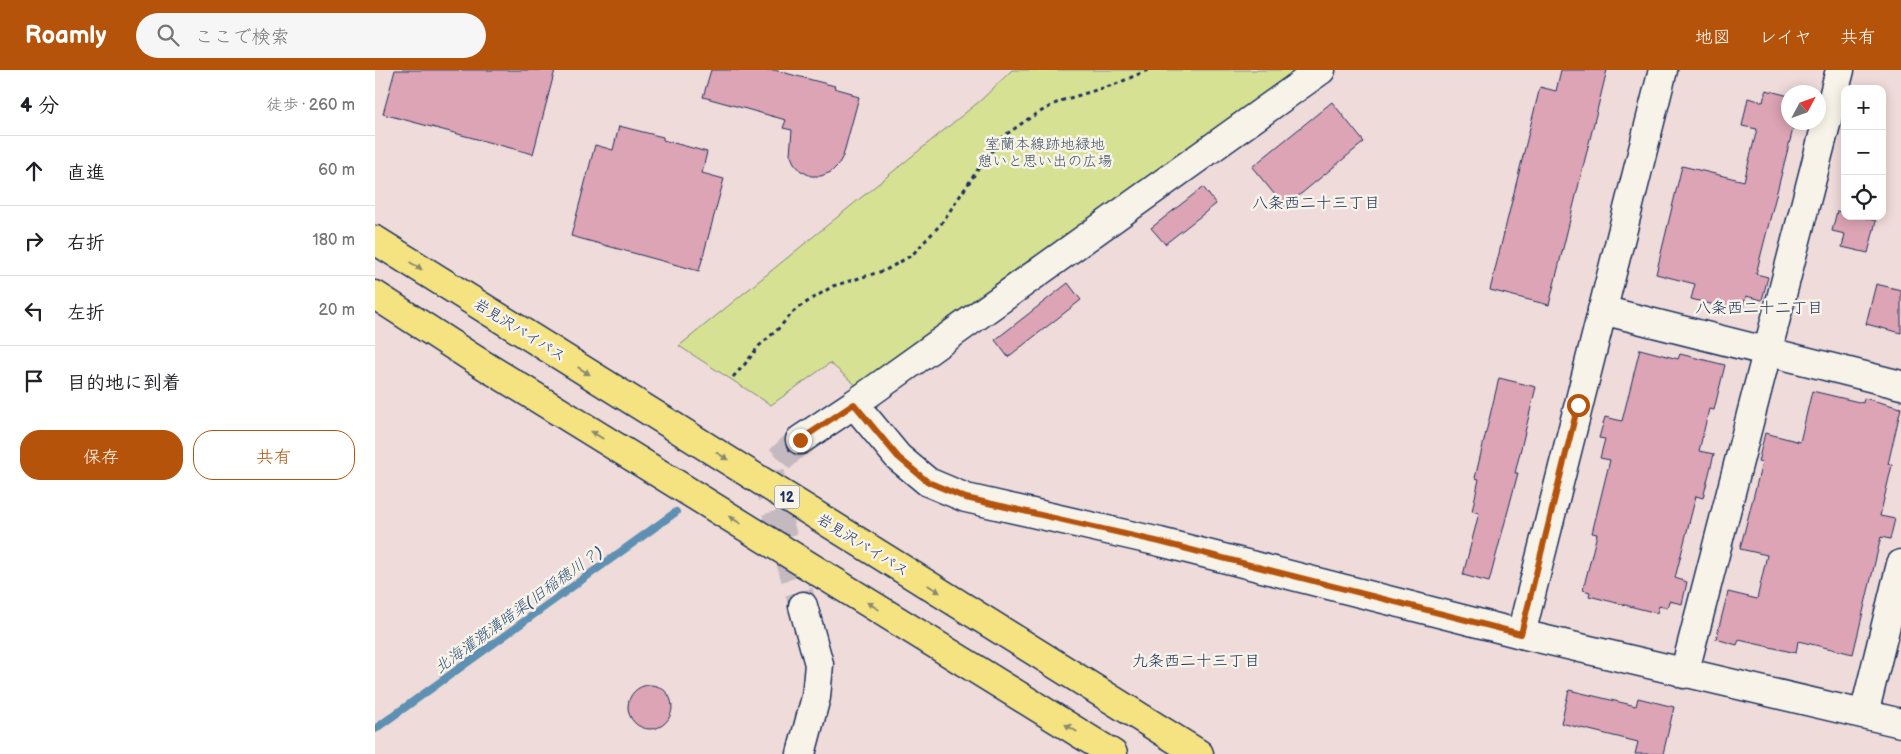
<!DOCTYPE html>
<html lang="ja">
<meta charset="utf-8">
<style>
:root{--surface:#fff;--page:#f6f6f6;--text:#202124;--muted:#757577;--line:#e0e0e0;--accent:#b45309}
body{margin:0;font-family:"Balsamiq Sans","Klee One",sans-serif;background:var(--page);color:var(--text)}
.controls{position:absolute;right:15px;top:15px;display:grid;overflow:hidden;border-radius:10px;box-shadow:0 2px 12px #0003}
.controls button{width:45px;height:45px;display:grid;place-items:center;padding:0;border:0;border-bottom:1px solid var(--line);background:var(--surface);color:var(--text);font:25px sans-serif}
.compass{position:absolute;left:1406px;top:15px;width:45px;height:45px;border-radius:50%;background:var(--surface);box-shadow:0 2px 12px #0003;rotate:49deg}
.stop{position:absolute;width:15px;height:15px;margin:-11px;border:4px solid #b45309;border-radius:50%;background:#fff}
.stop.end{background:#b45309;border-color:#fff;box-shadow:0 1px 5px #0008}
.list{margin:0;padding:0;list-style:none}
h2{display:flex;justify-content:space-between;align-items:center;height:65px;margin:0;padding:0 20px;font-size:21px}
h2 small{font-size:16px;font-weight:400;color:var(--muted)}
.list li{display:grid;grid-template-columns:32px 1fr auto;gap:15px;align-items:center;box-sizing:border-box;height:70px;padding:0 20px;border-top:1px solid var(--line)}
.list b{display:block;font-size:19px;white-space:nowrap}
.list em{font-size:16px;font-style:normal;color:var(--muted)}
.actions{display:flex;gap:10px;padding:15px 20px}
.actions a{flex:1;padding:11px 0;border:1px solid var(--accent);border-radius:20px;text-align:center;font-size:18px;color:var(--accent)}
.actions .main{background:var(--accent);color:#fff}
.icon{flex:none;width:28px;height:28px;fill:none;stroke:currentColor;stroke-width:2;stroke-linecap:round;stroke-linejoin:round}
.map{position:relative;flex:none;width:1526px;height:684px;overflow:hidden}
header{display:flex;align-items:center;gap:30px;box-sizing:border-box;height:70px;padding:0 25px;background:var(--accent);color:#fff}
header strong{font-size:24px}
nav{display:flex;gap:28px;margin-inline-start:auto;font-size:18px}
.search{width:350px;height:45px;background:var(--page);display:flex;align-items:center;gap:12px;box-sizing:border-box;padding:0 18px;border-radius:28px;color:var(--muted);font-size:19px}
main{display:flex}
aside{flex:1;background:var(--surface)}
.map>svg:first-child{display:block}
.green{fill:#d6e194;stroke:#788879}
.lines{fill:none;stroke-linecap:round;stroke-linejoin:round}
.stream{stroke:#5d90b2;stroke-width:8}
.building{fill:#dca4b5;stroke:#1b2f5e}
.minor-tunnel{stroke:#c5b9c0;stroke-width:28;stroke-dasharray:28 14;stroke-linecap:butt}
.minor-casing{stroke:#1b2f5e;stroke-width:31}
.highway-casing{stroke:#1b2f5e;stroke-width:31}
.path{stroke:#1b2f5e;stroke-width:3;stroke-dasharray:4 4;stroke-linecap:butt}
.minor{stroke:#f7f3e8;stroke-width:28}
.highway{stroke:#f5e382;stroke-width:28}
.oneway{fill:#888970}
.route{stroke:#b45309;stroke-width:6}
.labels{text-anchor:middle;stroke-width:5;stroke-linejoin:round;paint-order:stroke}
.shield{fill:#f7f3e8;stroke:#5d6a87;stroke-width:1}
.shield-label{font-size:14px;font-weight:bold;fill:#1b2f5e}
.park-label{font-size:15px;fill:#405369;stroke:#f7f3e8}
.street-label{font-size:15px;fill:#1b2f5e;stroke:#f7f3e8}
.neighbourhood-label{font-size:16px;fill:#1b2f5e;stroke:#f7f3e8}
.water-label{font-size:16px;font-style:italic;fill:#365781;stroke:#f7f3e8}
</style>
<header>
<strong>Roamly</strong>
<div class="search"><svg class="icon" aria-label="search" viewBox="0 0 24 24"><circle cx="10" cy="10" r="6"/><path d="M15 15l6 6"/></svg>ここで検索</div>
<nav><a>地図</a><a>レイヤ</a><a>共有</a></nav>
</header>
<main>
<aside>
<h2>4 分<small>徒歩 · 260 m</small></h2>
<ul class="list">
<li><svg class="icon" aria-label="ahead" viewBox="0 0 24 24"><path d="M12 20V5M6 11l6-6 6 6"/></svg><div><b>直進</b></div><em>60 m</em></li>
<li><svg class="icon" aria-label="right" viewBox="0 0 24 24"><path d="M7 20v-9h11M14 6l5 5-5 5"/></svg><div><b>右折</b></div><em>180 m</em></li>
<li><svg class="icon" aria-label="left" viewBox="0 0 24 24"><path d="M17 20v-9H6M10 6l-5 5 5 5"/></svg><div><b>左折</b></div><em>20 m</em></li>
<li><svg class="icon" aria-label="arrive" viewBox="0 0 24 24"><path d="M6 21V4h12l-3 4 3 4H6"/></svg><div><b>目的地に到着</b></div></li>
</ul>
<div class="actions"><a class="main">保存</a><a>共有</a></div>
</aside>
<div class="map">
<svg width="1526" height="684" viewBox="0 0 1526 684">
<rect width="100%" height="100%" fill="#efdbd9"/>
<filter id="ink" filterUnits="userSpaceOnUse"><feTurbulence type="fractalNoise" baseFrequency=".02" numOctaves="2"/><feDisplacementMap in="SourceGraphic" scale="10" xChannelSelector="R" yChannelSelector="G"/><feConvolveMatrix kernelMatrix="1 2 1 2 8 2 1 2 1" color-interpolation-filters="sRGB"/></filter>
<g filter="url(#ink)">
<polygon class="green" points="637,0 923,0 483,317 455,293 396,335 304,276 606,30"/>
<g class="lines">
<polyline class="stream" points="0,659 301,442"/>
</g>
<g class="building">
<polygon points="20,0 180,0 158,84 8,44"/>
<polygon points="336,0 399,0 460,16 459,18 477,23 477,25 484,27 468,86 463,95 456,102 446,106 436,106 426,101 419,93 415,84 417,60 408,58 411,50 328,27"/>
<polygon points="1186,0 1232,0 1174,235 1115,220 1165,17 1181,21"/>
<polygon points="1391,20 1414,26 1414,52 1426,52 1425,56 1419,55 1381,204 1393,207 1387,230 1371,226 1367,242 1316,229 1320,214 1281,204 1307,96 1369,111 1382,59 1367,56 1373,28 1388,32"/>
<polygon points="957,32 989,72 910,137 877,97"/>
<polygon points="244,56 288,67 288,70 332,82 327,103 349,109 324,201 196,166 220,75 238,80"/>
<polygon points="828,117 841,134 790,174 776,158"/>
<polygon points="1462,141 1470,143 1470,146 1483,146 1501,151 1493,183 1467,177 1470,164 1457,161"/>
<polygon points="693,213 706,230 633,287 620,270"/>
<polygon points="1501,214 1526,220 1526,263 1491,254"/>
<polygon points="1265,279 1303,289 1305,284 1350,295 1339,340 1334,339 1324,381 1339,384 1328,428 1321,426 1300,508 1312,512 1307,534 1294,531 1292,538 1284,536 1282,543 1214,526 1215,522 1208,520 1222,464 1217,463 1235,390 1225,388 1230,369 1224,368 1230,347 1247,351"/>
<polygon points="1124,308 1161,317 1140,403 1143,403 1114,512 1088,505 1104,443 1097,441 1104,409 1100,408"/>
<polygon points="1437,321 1488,333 1489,328 1526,338 1513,394 1517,395 1505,446 1520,449 1515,469 1506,467 1478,584 1423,571 1421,583 1364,570 1362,575 1341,569 1353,522 1382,529 1392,485 1365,479 1387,393 1383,392 1390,363 1425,372"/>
<circle cx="275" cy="637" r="22"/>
<polygon points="1194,620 1261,636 1263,628 1299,637 1288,684 1260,684 1263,672 1186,653"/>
</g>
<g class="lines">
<polyline class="minor-tunnel" points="425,370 396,398 395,421 428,536"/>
<defs>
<g id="minor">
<polyline points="1227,240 1526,315"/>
<polyline points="479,334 523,387 553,412 591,428 785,472 1146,564 1526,653"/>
<polyline points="425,370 479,334 946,0"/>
<polyline points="1146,564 1288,0"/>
<polyline points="1309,604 1465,0"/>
<polyline points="1489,644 1526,494"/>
<polyline points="426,684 441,627 444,594 428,536"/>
</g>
<g id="highway">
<polyline points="0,170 824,684"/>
<polyline points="0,225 99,289 738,684"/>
</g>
</defs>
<use href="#minor" class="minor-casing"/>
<use href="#highway" class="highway-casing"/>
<polyline class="path" points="358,307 370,294 384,276 402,260 421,239 458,216 511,200 537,185 566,154 608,92 629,66 656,47 685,31 741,14 773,0"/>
<use href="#minor" class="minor"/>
<use href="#highway" class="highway"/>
</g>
<defs><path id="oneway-solid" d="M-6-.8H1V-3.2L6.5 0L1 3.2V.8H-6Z" transform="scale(1.25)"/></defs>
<g class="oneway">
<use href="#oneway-solid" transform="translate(41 196) rotate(32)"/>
<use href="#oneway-solid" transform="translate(209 301) rotate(32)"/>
<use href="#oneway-solid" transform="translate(222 365) rotate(-148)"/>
<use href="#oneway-solid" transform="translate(347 386) rotate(32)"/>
<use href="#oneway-solid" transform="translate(360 450) rotate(-148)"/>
<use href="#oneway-solid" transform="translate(559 519) rotate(32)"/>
<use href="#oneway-solid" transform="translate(498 536) rotate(-148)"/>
<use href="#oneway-solid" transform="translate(696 658) rotate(-148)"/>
</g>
</g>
<g class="lines" filter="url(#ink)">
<polyline class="route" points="425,370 479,334 523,387 553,412 591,428 785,472 1146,564 1203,335"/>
</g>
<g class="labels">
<rect class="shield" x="399.5" y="415.5" width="25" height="23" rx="4"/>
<g class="shield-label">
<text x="412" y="432">12</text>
</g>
<g class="park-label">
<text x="670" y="79">室蘭本線跡地緑地<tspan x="670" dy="17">憩いと思い出の広場</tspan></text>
</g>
<g class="street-label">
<text transform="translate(145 260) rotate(32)" y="5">岩見沢バイパス</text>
<text transform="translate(488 475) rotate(32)" y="5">岩見沢バイパス</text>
</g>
<g class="neighbourhood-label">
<text x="941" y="138">八条西二十三丁目</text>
<text x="1384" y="243">八条西二十二丁目</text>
<text x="821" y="596">九条西二十三丁目</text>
</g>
<g class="water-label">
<text transform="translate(143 539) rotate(-36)" y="6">北海灌漑溝暗渠(旧稲穂川？)</text>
</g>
</g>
</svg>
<div class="controls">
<button>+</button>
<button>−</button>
<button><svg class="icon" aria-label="locate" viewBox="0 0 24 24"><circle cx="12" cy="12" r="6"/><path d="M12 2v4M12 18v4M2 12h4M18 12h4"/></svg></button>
</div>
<svg class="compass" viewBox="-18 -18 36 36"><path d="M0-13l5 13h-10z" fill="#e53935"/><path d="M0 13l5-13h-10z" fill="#757577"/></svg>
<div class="stop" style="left:1203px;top:335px"></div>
<div class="stop end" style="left:425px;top:370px"></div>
</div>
</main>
